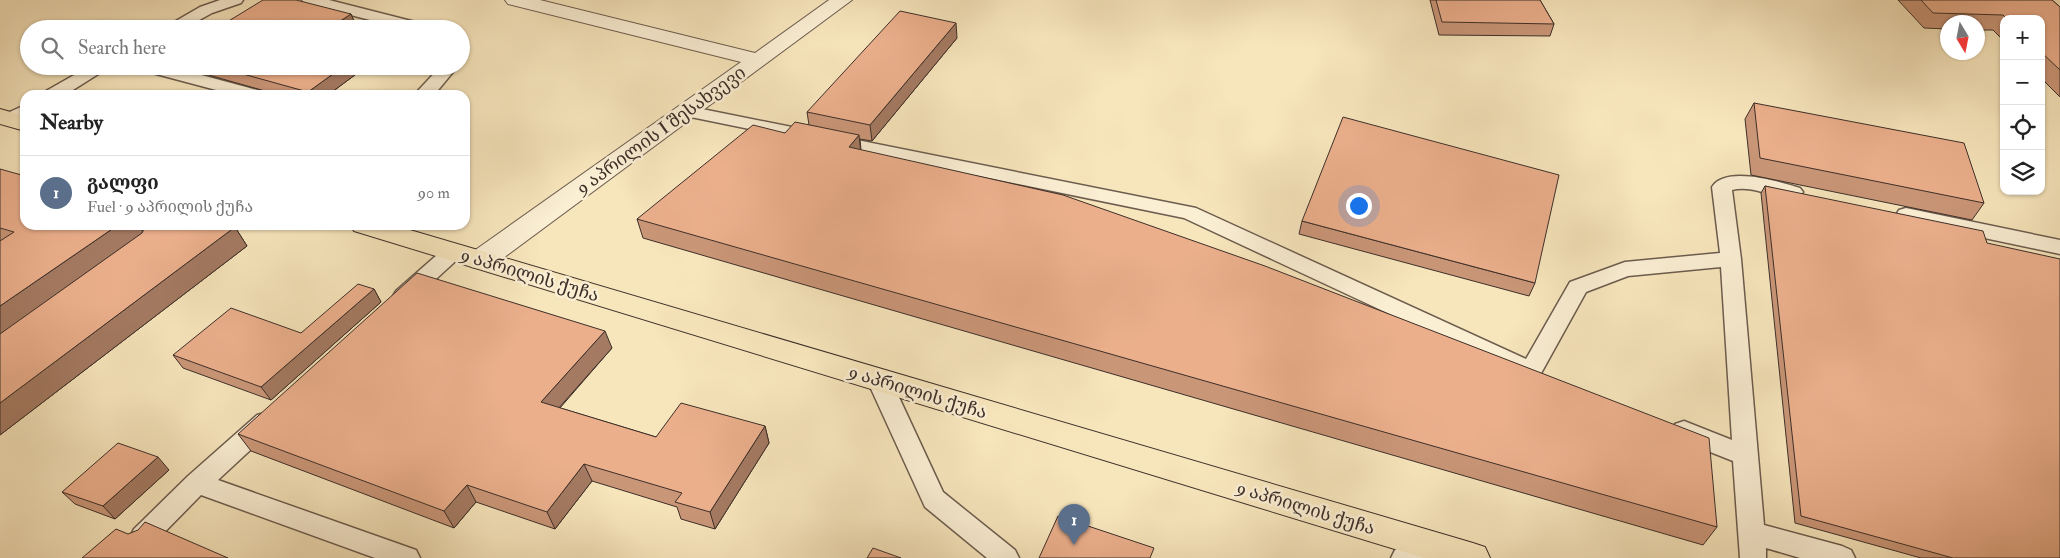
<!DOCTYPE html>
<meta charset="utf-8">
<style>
:root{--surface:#fff;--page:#f6f6f6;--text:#222;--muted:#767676;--line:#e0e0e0;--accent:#8f2418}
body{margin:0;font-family:"IM FELL Double Pica","Noto Serif Georgian",serif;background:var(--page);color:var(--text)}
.controls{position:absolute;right:15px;top:15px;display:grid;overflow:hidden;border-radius:10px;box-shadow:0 1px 4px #0004}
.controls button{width:45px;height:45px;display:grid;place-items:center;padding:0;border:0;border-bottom:1px solid var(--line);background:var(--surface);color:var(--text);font:25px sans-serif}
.compass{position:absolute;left:1940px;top:15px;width:45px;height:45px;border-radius:50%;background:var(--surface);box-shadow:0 1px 4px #0004;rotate:170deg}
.you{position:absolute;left:1358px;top:205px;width:18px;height:18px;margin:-12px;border:4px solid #fff;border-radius:50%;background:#1a73e8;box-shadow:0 0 0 8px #1a73e833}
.badge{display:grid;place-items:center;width:32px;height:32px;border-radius:50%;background:var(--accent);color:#fff;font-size:16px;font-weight:700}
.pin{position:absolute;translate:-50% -41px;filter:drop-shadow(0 1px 2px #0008)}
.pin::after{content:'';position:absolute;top:26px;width:18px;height:15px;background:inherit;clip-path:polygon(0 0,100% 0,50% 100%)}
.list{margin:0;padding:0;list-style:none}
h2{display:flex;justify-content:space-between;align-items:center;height:65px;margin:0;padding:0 20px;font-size:21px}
h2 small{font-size:16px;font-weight:400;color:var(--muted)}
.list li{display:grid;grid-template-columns:32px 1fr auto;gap:15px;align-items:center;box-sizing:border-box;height:75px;padding:0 20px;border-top:1px solid var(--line)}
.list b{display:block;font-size:19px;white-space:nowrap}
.list p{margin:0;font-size:16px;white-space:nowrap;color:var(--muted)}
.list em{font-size:16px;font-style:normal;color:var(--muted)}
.icon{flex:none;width:28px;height:28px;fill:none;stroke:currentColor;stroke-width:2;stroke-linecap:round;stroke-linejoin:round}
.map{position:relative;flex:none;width:2060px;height:558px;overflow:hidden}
.search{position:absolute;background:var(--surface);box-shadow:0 1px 4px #0004;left:20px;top:20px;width:450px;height:55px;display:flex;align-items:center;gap:12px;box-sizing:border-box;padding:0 18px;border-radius:28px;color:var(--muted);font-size:19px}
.panel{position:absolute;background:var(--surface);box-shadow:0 1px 4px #0004;left:20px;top:90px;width:450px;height:140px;border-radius:15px}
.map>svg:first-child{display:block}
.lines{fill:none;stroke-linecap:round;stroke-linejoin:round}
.service-casing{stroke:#6c5c4e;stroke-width:3}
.minor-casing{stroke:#6c5c4e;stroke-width:2}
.primary-casing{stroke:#3d2f29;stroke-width:2}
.service{fill:#faeed3;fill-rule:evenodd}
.minor{fill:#faeed3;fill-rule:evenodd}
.primary{fill:#f7e5bc;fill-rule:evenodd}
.wall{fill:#ca9678;stroke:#3d2f29}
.shaded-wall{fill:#a47a62;stroke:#3d2f29}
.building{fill:#ebaf8c;stroke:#3d2f29}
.labels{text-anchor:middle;stroke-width:5;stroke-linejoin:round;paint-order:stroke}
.street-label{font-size:18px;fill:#3d2f29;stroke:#faeed3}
</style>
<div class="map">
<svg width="2060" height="558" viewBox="0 0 2060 558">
<rect width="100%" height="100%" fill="#f7e5bc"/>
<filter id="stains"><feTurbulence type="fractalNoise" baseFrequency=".004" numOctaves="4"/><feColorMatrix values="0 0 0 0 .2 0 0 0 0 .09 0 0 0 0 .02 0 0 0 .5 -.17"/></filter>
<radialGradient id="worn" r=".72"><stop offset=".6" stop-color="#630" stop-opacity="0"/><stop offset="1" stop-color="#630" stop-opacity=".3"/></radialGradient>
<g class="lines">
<defs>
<g id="service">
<polygon points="220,0 243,0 241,3 212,13 183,29 162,29 200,7"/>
<polygon points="302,0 329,0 431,26 433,29 405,29 304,3"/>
<polygon points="90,66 111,66 65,95 43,95 46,91"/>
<polygon points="139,66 168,66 261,91 264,95 235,95 141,70"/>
<polygon points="441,66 458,66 434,95 414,95"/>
<polygon points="25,105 25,117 9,124 3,123 0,119 3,115"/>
<path d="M687,106L1196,208L1526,359L1570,282L1625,262L1720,253L1712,187C1726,165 1780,182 1800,188L1803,192L1800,196C1778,202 1755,184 1732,190L1741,259L1764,525L1842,546L1851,550L1855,558H1800L1766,548V558H1740L1733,461L1675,438L1672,431L1675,424L1684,421L1732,440L1721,267L1628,276L1586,292L1539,377L1531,380L1184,218L681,115L678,111L681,107Z"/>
<polygon points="1906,208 2060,240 2060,254 1899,220 1896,215 1899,210"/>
<polygon points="453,245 460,247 463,252 460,257 412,301 404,304 396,301 393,296 396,291 446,247"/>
<polygon points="879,371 887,374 891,380 943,492 1015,550 1019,558 987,558 925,507 867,380 871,374"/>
<polygon points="265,413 273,415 277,422 273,429 218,480 416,550 420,558 375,558 201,495 152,545 143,548 134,545 130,537 134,529 188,476 257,415"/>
<polygon points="1427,533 1436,536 1446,558 1391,558 1395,550"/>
</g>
<polygon id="minor" points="505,0 540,0 755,53 829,0 852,0 491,267 481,269 471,267 467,260 471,253 741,62 508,4"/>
<g id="primary">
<polygon points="0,109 25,116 25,131 0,124"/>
<polygon points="350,225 393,225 1473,543 1485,547 1490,558 1424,558 354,231"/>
</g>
</defs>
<use href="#service" class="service-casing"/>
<use href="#minor" class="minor-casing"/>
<use href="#primary" class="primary-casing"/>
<use href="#service" class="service"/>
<use href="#minor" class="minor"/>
<use href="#primary" class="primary"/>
</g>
<g class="wall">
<polygon points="1430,0 1540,0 1554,24 1550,36 1439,35"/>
<polygon points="1898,0 2052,0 2060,7 2060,97 2041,78 2041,19 2004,19 2004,41 1993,30 1978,30 1978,22 1948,22 1948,29 1924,28"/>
<polygon points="351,14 356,26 352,29 230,29 227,22"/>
<polygon points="957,38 872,141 860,139 861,150 1717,527 1703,545 643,238 637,219 785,133 809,125 807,112"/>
<polygon points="194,66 367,66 328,95 279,95 198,72"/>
<polygon points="1754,103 1984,203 1972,220 1751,175 1745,119"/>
<polygon points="0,169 25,225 227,225 235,227 247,246 0,435"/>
<polygon points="1765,186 1987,243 2060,558 1921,558 1795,523 1761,193"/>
<polygon points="1302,221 1535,283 1529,296 1299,234"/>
<polygon points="374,289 381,302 271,400 183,368 173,355 301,333"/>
<polygon points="612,348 560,408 656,437 765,426 769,443 715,529 681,519 677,507 592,481 555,529 476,502 454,528 251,451 238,434"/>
<polygon points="169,470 115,519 75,504 62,492"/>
</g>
<g class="shaded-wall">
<polygon points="351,14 356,26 352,29 328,29"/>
<polygon points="956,23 957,38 872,141 870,125"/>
<polygon points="344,66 367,66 328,95 309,95 308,92"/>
<polygon points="859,135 861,154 849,147"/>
<polygon points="118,225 138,225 146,236 0,337 0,306"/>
<polygon points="235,227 247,246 0,435 0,403"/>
<polygon points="374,289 381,302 271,400 261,387"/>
<polygon points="605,331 612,348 549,419 541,402"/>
<polygon points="765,426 769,443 715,529 710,512"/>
<polygon points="158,457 169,470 115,519 103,506"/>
<polygon points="584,464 592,481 555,529 547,512"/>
<polygon points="467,485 476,502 454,528 444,511"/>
</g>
<g class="building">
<polygon points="263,0 296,0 351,14 328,29 237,29 243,25 227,22"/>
<polygon points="1436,0 1540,0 1554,24 1442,22"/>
<polygon points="1921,0 2052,0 2060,7 2060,70 2041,52 2041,19 2007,19 2003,15 1933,13"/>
<polygon points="900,11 956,23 870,125 807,112"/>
<polygon points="214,66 344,66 308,92"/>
<polygon points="1754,103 1964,143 1984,203 1760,158"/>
<polygon points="1343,117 1559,175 1535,283 1302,221"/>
<polygon points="795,122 859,135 849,147 1063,195 1265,266 1709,438 1717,527 637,219 753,125 785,133"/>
<polygon points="0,169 25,176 25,225 118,225 0,306 0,241 14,232 0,228"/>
<polygon points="1765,186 1983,231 1987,243 2060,259 2060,558 1953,558 1801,516"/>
<polygon points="144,225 227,225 235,227 0,403 0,334 142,233 145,227"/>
<polygon points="417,273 605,331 541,402 656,437 681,403 765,426 710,512 675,502 682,493 584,464 547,512 467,485 444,511 238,434"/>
<polygon points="358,284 374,289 261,387 173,355 231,308 301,333"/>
<polygon points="118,443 158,457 103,506 62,492"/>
<polygon points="1058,516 1154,548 1150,558 1039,558"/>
<polygon points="145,522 228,558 82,558 116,529 128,534 138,530"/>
<polygon points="873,548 901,558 867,558"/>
</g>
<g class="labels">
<g class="street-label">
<text transform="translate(661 130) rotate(-36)" y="6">9 აპრილის I შესახვევი</text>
<text transform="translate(530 275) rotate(17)" y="6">9 აპრილის ქუჩა</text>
<text transform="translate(918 392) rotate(17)" y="6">9 აპრილის ქუჩა</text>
<text transform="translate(1306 508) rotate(17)" y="6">9 აპრილის ქუჩა</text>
</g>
</g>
<rect width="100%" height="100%" filter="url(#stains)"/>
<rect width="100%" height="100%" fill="url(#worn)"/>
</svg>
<div class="controls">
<button>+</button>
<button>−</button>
<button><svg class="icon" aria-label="locate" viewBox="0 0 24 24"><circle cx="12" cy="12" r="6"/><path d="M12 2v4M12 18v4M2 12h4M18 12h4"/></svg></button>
<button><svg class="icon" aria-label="layers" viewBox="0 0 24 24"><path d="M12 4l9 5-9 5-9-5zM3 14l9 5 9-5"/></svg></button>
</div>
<svg class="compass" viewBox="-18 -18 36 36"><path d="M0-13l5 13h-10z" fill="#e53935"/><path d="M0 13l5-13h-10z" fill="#767676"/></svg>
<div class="you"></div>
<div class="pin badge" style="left:1074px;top:545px;background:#5c6f8a">1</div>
<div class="search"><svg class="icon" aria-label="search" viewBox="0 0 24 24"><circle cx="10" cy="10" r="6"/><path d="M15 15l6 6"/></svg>Search here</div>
<section class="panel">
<h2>Nearby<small></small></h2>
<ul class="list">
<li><span class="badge" style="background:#5c6f8a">1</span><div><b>გალფი</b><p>Fuel · 9 აპრილის ქუჩა</p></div><em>90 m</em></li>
</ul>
</section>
</div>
